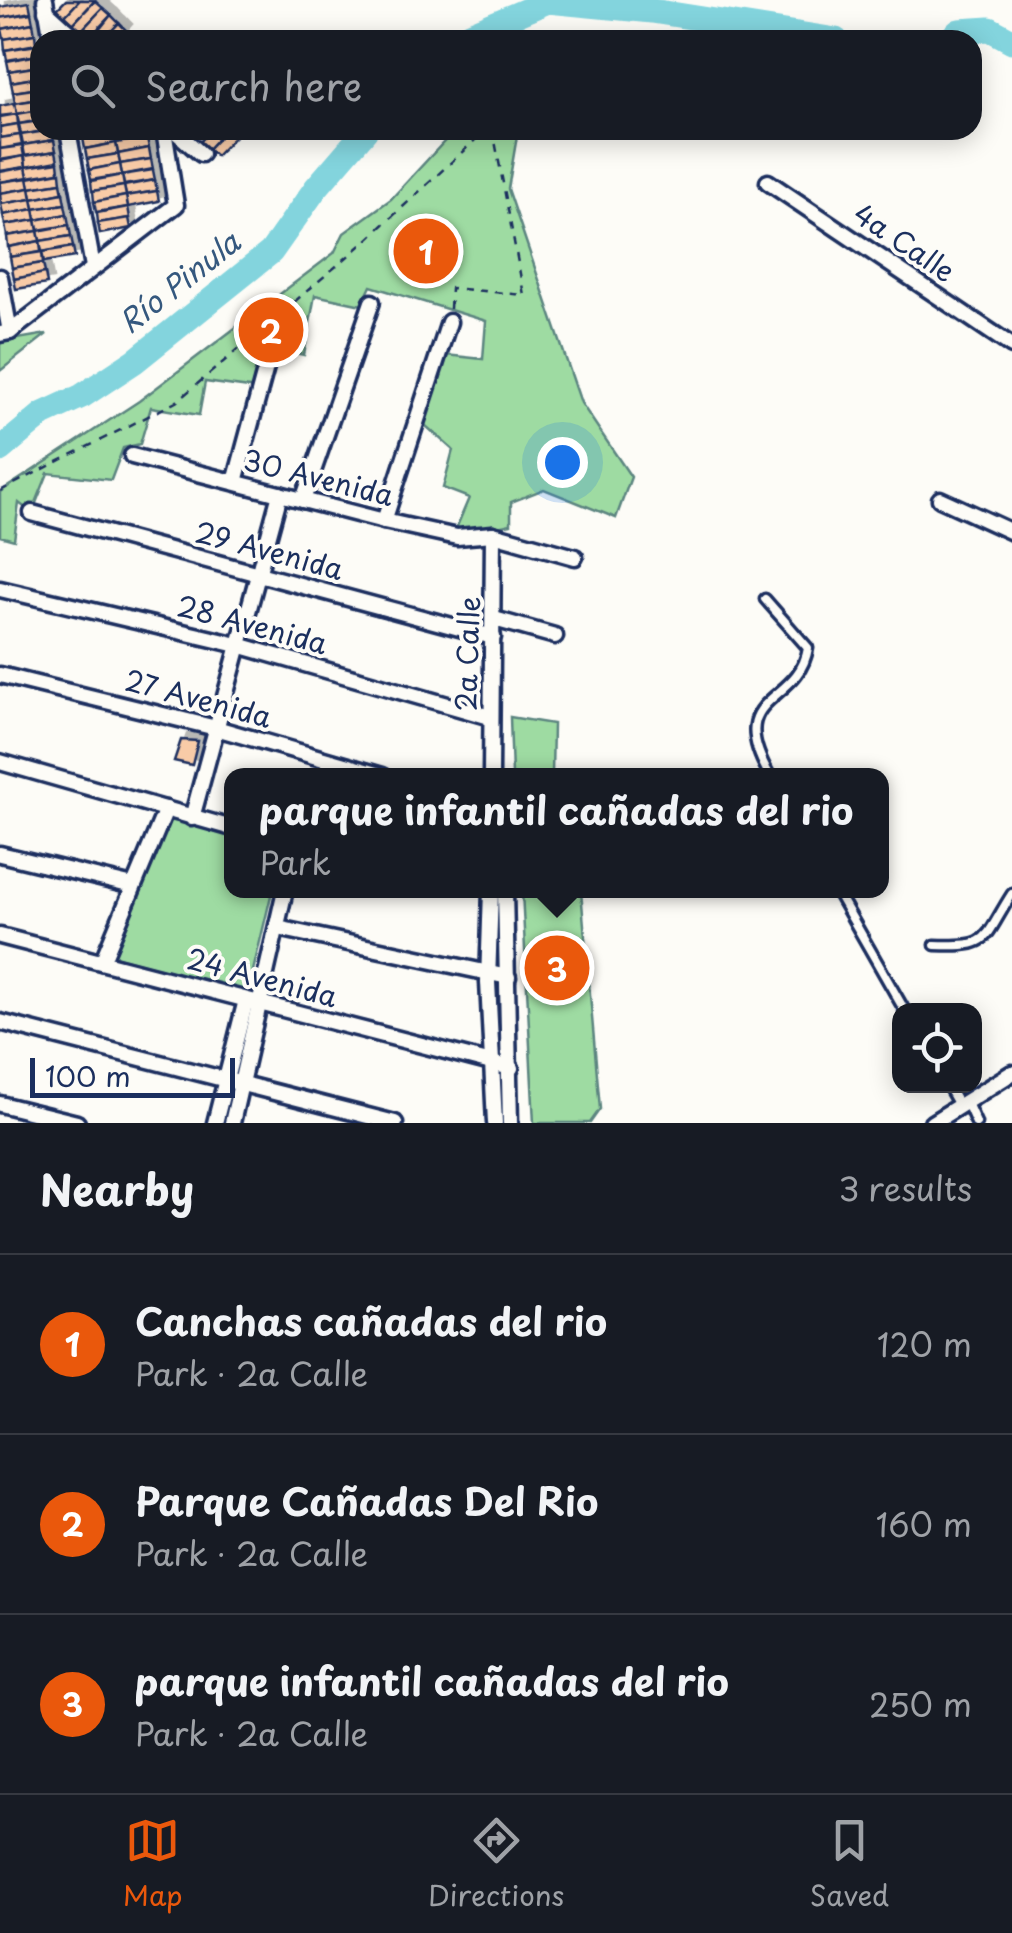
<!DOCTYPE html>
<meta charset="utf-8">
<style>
:root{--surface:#171b24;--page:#20242c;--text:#f1f3f6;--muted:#9ea1a6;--line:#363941;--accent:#ea580c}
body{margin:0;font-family:"Playpen Sans",sans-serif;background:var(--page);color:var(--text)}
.controls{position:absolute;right:30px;bottom:30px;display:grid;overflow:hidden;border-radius:20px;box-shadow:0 5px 25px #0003}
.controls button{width:90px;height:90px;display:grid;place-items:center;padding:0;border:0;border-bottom:2px solid var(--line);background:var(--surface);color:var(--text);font:50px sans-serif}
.scale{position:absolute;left:30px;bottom:25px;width:205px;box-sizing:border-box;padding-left:10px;border:5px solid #1b2f5e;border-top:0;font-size:28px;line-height:35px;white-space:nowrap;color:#1b2f5e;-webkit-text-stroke:8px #fdfcf7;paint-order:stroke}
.you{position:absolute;left:562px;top:462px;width:35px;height:35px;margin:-25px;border:8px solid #fff;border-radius:50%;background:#1a73e8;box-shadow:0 0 0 15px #1a73e833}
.badge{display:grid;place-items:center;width:65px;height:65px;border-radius:50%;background:var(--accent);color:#fff;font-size:32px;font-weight:700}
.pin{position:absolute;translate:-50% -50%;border:5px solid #fff;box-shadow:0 2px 10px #0006}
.popup{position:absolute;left:224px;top:768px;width:665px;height:130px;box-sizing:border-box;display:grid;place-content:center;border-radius:20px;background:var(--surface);filter:drop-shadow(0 2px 8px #0005);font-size:32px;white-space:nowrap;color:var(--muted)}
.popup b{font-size:38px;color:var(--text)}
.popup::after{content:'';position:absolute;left:50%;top:100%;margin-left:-20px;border:20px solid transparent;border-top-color:var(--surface)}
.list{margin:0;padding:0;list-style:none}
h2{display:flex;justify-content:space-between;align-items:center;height:130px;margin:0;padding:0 40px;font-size:42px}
h2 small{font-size:32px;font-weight:400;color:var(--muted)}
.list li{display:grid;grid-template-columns:65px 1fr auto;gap:30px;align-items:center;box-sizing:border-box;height:180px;padding:0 40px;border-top:2px solid var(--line)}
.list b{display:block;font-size:38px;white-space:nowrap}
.list p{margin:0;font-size:32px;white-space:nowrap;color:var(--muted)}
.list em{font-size:32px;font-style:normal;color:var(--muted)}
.icon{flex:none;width:55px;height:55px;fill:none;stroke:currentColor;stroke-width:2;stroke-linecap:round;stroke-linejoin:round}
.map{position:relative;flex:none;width:1012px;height:1123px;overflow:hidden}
.search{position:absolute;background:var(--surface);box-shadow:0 5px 25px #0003;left:30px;right:30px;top:30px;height:110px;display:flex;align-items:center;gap:25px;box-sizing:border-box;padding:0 35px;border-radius:30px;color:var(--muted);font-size:38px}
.sheet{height:670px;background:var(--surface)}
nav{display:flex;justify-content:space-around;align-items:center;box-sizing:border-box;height:140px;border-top:2px solid var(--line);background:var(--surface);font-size:28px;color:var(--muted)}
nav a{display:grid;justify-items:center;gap:5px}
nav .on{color:var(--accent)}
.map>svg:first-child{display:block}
.green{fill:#9edba2;stroke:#5c8580;stroke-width:2.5}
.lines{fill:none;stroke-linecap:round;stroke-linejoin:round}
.river{stroke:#83d4dd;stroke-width:25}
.building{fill:#f8cba7;stroke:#1b2f5e;stroke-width:2.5;filter:url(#shadow)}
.lane-casing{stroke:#1b2f5e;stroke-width:15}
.street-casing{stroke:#1b2f5e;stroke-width:21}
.path{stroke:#1b2f5e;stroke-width:2.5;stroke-dasharray:8 8;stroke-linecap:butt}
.lane{stroke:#fdfcf7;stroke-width:8}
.street{stroke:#fdfcf7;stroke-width:14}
.labels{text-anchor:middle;stroke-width:8;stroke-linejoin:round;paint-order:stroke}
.street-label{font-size:28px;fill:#1b2f5e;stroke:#fdfcf7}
.water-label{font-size:30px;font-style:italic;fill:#35587e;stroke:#fdfcf7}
</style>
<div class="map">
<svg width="1012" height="1123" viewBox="0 0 1012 1123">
<defs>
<filter id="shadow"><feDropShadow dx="6" dy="-6" stdDeviation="0" flood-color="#0004"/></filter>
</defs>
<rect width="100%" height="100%" fill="#fdfcf7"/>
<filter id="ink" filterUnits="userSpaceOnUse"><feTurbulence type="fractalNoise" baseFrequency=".01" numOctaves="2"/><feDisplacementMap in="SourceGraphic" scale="20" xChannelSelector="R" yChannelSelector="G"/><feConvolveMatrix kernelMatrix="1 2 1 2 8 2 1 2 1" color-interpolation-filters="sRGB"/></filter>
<g filter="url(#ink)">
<g class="green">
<polygon points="455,130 518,130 508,189 581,403 631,477 616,518 544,489 511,502 511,524 470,533 455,531 469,498 443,488 453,450 418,419 446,355 483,359 486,321 371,286 362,305 315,295 304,355 268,347 257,389 205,382 199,415 151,407 140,444 123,448 111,480 48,473 32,513 19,503 14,540 0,536 0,492 139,401 334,253 344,233 391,199"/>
<polygon points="47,334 0,371 0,342"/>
<polygon points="510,717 553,724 552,775 512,775"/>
<polygon points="167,811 232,832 232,890 272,891 248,992 110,955"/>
<polygon points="522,891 581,891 600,1109 590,1123 534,1123"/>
</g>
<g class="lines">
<g class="river">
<polyline points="456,40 548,1 652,11 836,40"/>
<polyline points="949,40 959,31 990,29 1012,41"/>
<polyline points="0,450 43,414 82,396 135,361 271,252 316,188 366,130"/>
</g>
</g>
<g class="building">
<polygon points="66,0 80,0 65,16 57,9"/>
<polygon points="80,0 95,0 73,24 65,16"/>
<polygon points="95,1 103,8 81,31 73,24"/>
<polygon points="29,2 31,12 0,18 0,7"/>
<polygon points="103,8 111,15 89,38 81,31"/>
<polygon points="31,13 33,23 2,29 0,18"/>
<polygon points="111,15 119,23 103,40 91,40"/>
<polygon points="33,23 35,34 4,39 2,29"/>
<polygon points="119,23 126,30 117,40 103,40"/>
<polygon points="35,34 36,44 5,50 4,39"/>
<polygon points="37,45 38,55 7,60 5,50"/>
<polygon points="38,55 40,66 9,71 7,61"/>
<polygon points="40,66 40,77 11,82 9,71"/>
<polygon points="40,77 40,88 13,92 11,82"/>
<polygon points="40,88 40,99 15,103 13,92"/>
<polygon points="40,99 40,110 17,114 15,103"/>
<polygon points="15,103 17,114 0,116 0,106"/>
<polygon points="40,110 40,120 19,124 17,114"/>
<polygon points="17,114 18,124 0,127 0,117"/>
<polygon points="40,121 40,130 48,130 21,135 19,124"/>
<polygon points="18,124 20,135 0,138 0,127"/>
<polygon points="52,130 54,140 23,145 21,135"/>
<polygon points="82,130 114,130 114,132 83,138"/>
<polygon points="146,130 147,138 116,143 114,133"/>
<polygon points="211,130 226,130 208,149 200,142"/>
<polygon points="226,130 238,133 216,156 208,149"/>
<polygon points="114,133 116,143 85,149 83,138"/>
<polygon points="20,135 22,145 0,149 0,138"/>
<polygon points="147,138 149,148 118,154 116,143"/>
<polygon points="54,140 56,151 25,156 23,145"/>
<polygon points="116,143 118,154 87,159 85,149"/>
<polygon points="22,146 24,156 0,160 0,149"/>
<polygon points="149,148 151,159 120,164 118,154"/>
<polygon points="56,151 58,161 26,167 25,156"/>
<polygon points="118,154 120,164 89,170 87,159"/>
<polygon points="24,156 26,167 0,171 0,161"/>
<polygon points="151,159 153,169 122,175 120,164"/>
<polygon points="58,162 59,172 28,177 26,167"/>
<polygon points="120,164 122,175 91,180 89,170"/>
<polygon points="26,167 28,177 0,182 0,172"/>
<polygon points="153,170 155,180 124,185 122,175"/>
<polygon points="60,172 61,183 30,188 28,178"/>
<polygon points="122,175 124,186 92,191 91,181"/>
<polygon points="28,178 30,188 0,193 0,182"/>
<polygon points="155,180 157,191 126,196 124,186"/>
<polygon points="61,183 63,193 32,199 30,188"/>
<polygon points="124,186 126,196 94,202 93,191"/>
<polygon points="30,188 32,199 1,204 0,193"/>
<polygon points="157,191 159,201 128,207 126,196"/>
<polygon points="63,193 65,204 34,209 32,199"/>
<polygon points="126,196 128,207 96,212 94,202"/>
<polygon points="32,199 34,209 3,215 1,204"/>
<polygon points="65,204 67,214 36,220 34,209"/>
<polygon points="128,207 130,218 98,223 97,213"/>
<polygon points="34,209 36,220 5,225 3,215"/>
<polygon points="67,214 69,225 38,230 36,220"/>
<polygon points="129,218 131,228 100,234 98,223"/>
<polygon points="36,220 38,231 7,236 5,225"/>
<polygon points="69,225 71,236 40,241 38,231"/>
<polygon points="38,231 40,241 8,247 7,236"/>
<polygon points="71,236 73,246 42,252 40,241"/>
<polygon points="40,241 41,252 10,257 9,247"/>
<polygon points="73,247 75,257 44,262 42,252"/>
<polygon points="42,252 43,263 12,268 10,257"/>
<polygon points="43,263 45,273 14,279 12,268"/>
<polygon points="45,273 47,284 16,289 14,279"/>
<polygon points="181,740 198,741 192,765 174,761"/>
</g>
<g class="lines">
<defs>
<g id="lane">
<path d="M765,599L808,648C799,706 722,692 770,776"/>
<polyline points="836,890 905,1011"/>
<path d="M935,945C992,947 982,941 1012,894"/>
<polyline points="948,1086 960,1107"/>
<polyline points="967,1103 976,1123"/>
</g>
<g id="street">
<polyline points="45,0 52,40"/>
<polyline points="46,11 78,40"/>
<polyline points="68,130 93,267"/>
<polyline points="174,130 201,154"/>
<polyline points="768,182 1012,346"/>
<polyline points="0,277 10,332"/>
<polyline points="0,334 10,332 176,205 164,130"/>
<polyline points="132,456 384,521 457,537 493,534 575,557"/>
<polyline points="235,482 269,356"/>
<polyline points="940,499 1012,532"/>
<polyline points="303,500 372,302"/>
<polyline points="32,513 493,637"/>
<polyline points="384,521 449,322"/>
<polyline points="0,589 238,645 490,717"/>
<polyline points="494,619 555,636"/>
<polyline points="0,675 216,728 383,776"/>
<polyline points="0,762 232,828"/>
<polyline points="491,776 493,534"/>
<polyline points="192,818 280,494"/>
<polyline points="0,854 133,886"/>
<polyline points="491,890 488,982 495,1123"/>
<polyline points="505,890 510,1123"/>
<polyline points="278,928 508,977"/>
<polyline points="0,936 511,1068"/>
<polyline points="102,962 166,809"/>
<polyline points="0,1022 395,1123"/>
<polyline points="0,1104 77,1123"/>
<polyline points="215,1123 246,1000"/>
<polyline points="232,1123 285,890"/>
<polyline points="932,1123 1012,1073"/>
</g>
</defs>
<use href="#lane" class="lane-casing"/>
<use href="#street" class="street-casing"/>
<g class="path">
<polyline points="450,309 451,288 524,295 493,130"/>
<polyline points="0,491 176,402 366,241 486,130"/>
</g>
<use href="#lane" class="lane"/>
<use href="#street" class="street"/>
</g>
</g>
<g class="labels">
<g class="street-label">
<text transform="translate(904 243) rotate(34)" y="10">4a Calle</text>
<text transform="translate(318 478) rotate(14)" y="10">30 Avenida</text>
<text transform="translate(269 551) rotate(15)" y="10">29 Avenida</text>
<text transform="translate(252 625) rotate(15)" y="10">28 Avenida</text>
<text transform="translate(468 654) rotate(-88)" y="10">2a Calle</text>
<text transform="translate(198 699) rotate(15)" y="10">27 Avenida</text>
<text transform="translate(262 978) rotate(15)" y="10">24 Avenida</text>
</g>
<g class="water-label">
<text transform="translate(180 283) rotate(-38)" y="10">Río Pinula</text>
</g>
</g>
</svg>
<div class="controls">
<button><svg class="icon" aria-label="locate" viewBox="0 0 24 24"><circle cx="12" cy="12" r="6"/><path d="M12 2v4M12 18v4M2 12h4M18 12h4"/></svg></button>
</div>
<div class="scale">100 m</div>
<div class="you"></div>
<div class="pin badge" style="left:426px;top:251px">1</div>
<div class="pin badge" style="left:271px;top:330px">2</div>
<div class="pin badge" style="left:557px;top:968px">3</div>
<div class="popup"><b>parque infantil cañadas del rio</b>Park</div>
<div class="search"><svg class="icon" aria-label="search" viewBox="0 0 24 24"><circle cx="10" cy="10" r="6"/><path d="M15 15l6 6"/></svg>Search here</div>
</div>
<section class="sheet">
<h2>Nearby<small>3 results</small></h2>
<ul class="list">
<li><span class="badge">1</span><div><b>Canchas cañadas del rio</b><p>Park · 2a Calle</p></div><em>120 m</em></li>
<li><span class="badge">2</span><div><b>Parque Cañadas Del Rio</b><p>Park · 2a Calle</p></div><em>160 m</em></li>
<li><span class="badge">3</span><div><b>parque infantil cañadas del rio</b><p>Park · 2a Calle</p></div><em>250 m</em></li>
</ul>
</section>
<nav>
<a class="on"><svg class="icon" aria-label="map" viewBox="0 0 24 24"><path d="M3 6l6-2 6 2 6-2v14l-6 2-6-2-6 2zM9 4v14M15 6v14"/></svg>Map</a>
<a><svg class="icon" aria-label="directions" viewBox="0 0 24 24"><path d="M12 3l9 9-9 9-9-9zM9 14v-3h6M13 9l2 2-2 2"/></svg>Directions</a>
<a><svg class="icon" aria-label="saved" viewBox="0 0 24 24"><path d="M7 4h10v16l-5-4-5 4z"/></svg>Saved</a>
</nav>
